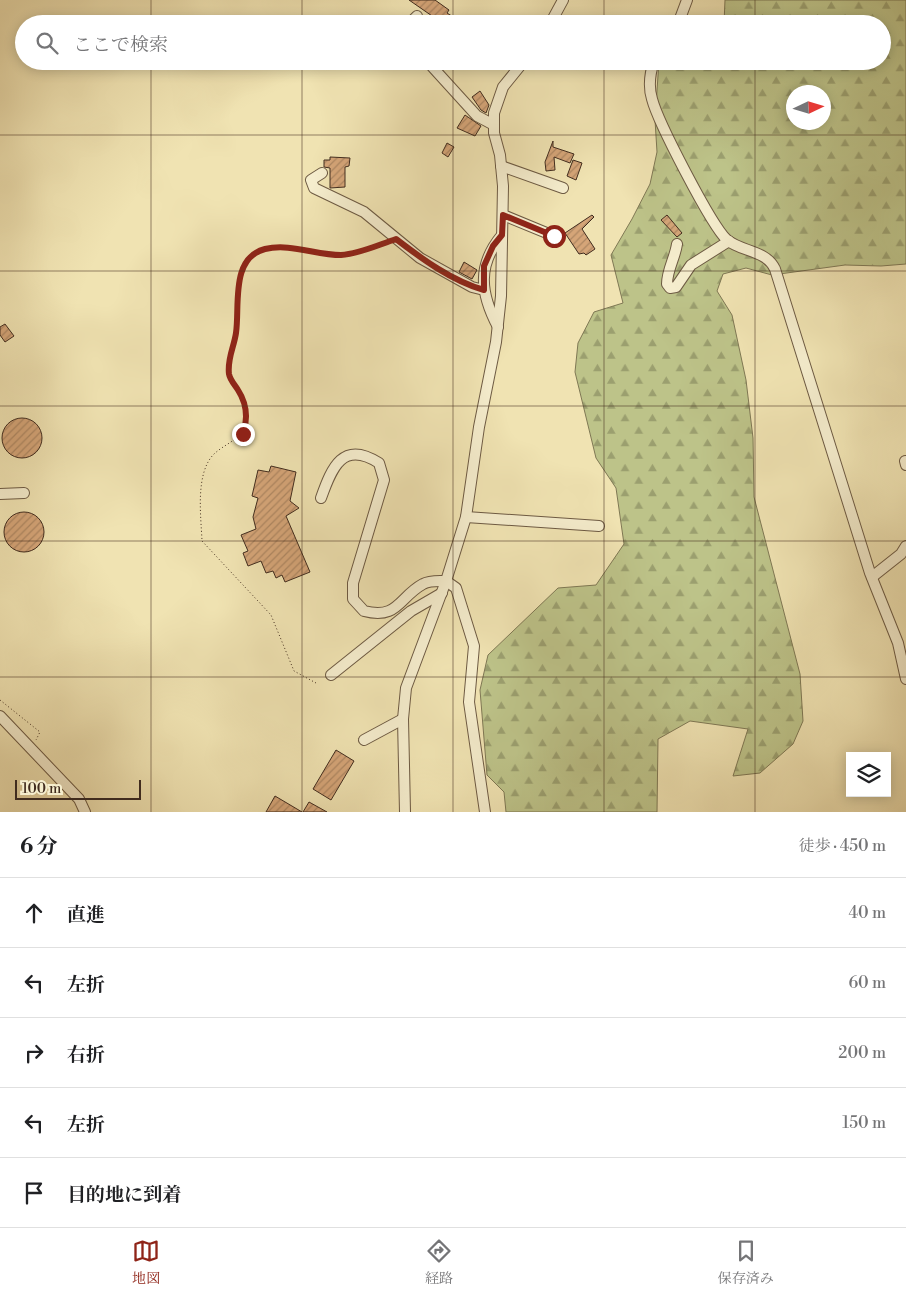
<!DOCTYPE html>
<html lang="ja">
<meta charset="utf-8">
<style>
:root{--surface:#fff;--page:#f2f2f2;--text:#202124;--muted:#757577;--line:#e0e0e0;--accent:#8f2418}
body{margin:0;font-family:"Libre Bodoni","Noto Serif JP",serif;background:var(--page);color:var(--text)}
.controls{position:absolute;right:15px;bottom:15px;display:grid;overflow:hidden;border-radius:0px;box-shadow:0 2px 12px #0003}
.controls button{width:45px;height:45px;display:grid;place-items:center;padding:0;border:0;border-bottom:1px solid var(--line);background:var(--surface);color:var(--text);font:25px sans-serif}
.compass{position:absolute;left:786px;top:85px;width:45px;height:45px;border-radius:50%;background:var(--surface);box-shadow:0 2px 12px #0003;rotate:86deg}
.scale{position:absolute;left:15px;bottom:12px;width:126px;box-sizing:border-box;padding-left:5px;border:2px solid #412c1e;border-top:0;font-size:14px;line-height:18px;white-space:nowrap;color:#412c1e;-webkit-text-stroke:4px #f5edcd;paint-order:stroke}
.stop{position:absolute;width:15px;height:15px;margin:-11px;border:4px solid #8f2418;border-radius:50%;background:#fff}
.stop.end{background:#8f2418;border-color:#fff;box-shadow:0 1px 5px #0008}
.list{margin:0;padding:0;list-style:none}
h2{display:flex;justify-content:space-between;align-items:center;height:65px;margin:0;padding:0 20px;font-size:21px}
h2 small{font-size:16px;font-weight:400;color:var(--muted)}
.list li{display:grid;grid-template-columns:32px 1fr auto;gap:15px;align-items:center;box-sizing:border-box;height:70px;padding:0 20px;border-top:1px solid var(--line)}
.list b{display:block;font-size:19px;white-space:nowrap}
.list em{font-size:16px;font-style:normal;color:var(--muted)}
.icon{flex:none;width:28px;height:28px;fill:none;stroke:currentColor;stroke-width:2;stroke-linecap:round;stroke-linejoin:round}
.map{position:relative;flex:none;width:906px;height:812px;overflow:hidden}
.search{position:absolute;background:var(--surface);box-shadow:0 2px 12px #0003;left:15px;right:15px;top:15px;height:55px;display:flex;align-items:center;gap:12px;box-sizing:border-box;padding:0 18px;border-radius:28px;color:var(--muted);font-size:19px}
.sheet{height:415px;background:var(--surface)}
nav{display:flex;justify-content:space-around;align-items:center;box-sizing:border-box;height:70px;border-top:1px solid var(--line);background:var(--surface);font-size:14px;color:var(--muted)}
nav a{display:grid;justify-items:center;gap:2px}
nav .on{color:var(--accent)}
.map>svg:first-child{display:block}
.forest{fill:url(#forest-firs);stroke:#7f7854;fill-rule:evenodd}
.building{fill:url(#building-hatch);stroke:#412c1e}
.lines{fill:none;stroke-linecap:round;stroke-linejoin:round}
.minor-casing{stroke:#6d5a43;stroke-width:12}
.path{stroke:#412c1e;stroke-width:1;stroke-dasharray:1 2.5;stroke-linecap:butt}
.minor{stroke:#f5edcd;stroke-width:10}
.route{stroke:#8f2418;stroke-width:6}
.grid{fill:none;stroke:#412c1e;stroke-width:1;stroke-opacity:0.55}
</style>
<div class="map">
<svg width="906" height="812" viewBox="0 0 906 812">
<defs>
<pattern id="forest-firs" width="22" height="20" patternUnits="userSpaceOnUse" patternTransform="scale(1.25)"><rect width="22" height="20" fill="#bdc389"/><path d="M5 1l3.5 6h-7zM16 11l3.5 6h-7z" fill="#9b9f6f"/></pattern>
<pattern id="building-hatch" width="6" height="6" patternUnits="userSpaceOnUse" patternTransform="scale(1.25)"><rect width="6" height="6" fill="#d5a578"/><path d="M-1 1l2-2M0 6l6-6M5 7l2-2" fill="none" stroke="#ae8762"/></pattern>
</defs>
<rect width="100%" height="100%" fill="#f0e3b2"/>
<filter id="stains"><feTurbulence type="fractalNoise" baseFrequency=".004" numOctaves="4"/><feColorMatrix values="0 0 0 0 .2 0 0 0 0 .09 0 0 0 0 .02 0 0 0 .5 -.17"/></filter>
<radialGradient id="worn" r=".72"><stop offset=".6" stop-color="#630" stop-opacity="0"/><stop offset="1" stop-color="#630" stop-opacity=".3"/></radialGradient>
<path class="forest" d="M725,0H906V264L881,266L845,265L772,275L746,268L723,274L717,291L732,315L746,380L753,438L754,497L800,674L803,721L793,744L760,773L733,776L748,729L690,721L658,739L657,812H506L504,792L487,775L480,690L488,655L558,588L596,585L624,544L616,488L596,458L575,372L578,343L594,312L623,303L611,255L632,219L650,184L657,152L655,120L659,61H882V24H724ZM794,92H824V122H794Z"/>
<g class="building">
<polygon points="409,0 435,0 449,10 447,13 464,24 449,24 437,16 435,18"/>
<polygon points="480,91 489,105 486,113 481,110 472,97"/>
<polygon points="465,115 481,126 475,136 457,128"/>
<polygon points="553,141 553,147 574,154 570,163 554,157 555,170 546,171 545,162"/>
<polygon points="447,143 454,147 448,157 442,153"/>
<polygon points="330,157 350,158 349,166 345,167 345,187 330,188 330,168 324,167 324,160 330,160"/>
<polygon points="573,160 582,163 576,180 567,176"/>
<polygon points="592,215 594,217 582,229 595,249 586,255 584,253 579,254 565,233"/>
<polygon points="667,215 682,233 677,237 661,220"/>
<polygon points="464,262 477,270 472,279 459,272"/>
<polygon points="5,324 14,336 5,342 0,335 0,327"/>
<circle cx="22" cy="438" r="20"/>
<polygon points="271,466 296,472 290,501 299,508 286,516 310,572 285,582 282,575 276,578 273,571 266,573 261,561 248,566 243,553 248,551 241,535 256,529 253,517 258,498 252,496 258,470 269,472"/>
<circle cx="24" cy="532" r="20"/>
<polygon points="336,750 354,761 331,800 313,789"/>
<polygon points="275,796 302,812 266,812"/>
<polygon points="309,802 327,812 303,812"/>
</g>
<g class="lines">
<defs>
<g id="minor">
<polyline points="409,24 417,16"/>
<polyline points="550,24 563,0"/>
<polyline points="678,24 687,0"/>
<polyline points="427,61 477,116 494,125"/>
<path d="M654,61C650,73 648,86 652,99C658,122 711,225 727,240C742,252 766,250 775,269L870,573L898,643L906,679"/>
<polyline points="501,166 563,188"/>
<polyline points="322,173 311,180 314,188 364,212 420,258 472,287 484,290"/>
<polyline points="503,215 554,236"/>
<path d="M677,244C675,258 667,270 667,284L670,288L676,287L691,265L729,241"/>
<path d="M498,327C480,293 477,265 502,235"/>
<polyline points="905,461 906,465"/>
<polyline points="0,494 24,493"/>
<path d="M321,498C332,467 343,440 379,463L384,480L353,583V599L364,611C398,620 399,597 423,584C430,580 439,581 446,581L456,588L474,646L469,702L485,812"/>
<polyline points="466,517 599,526"/>
<polyline points="872,577 901,554 906,546"/>
<polyline points="331,675 411,611 442,593"/>
<polyline points="0,716 79,799 85,812"/>
<polyline points="364,740 403,719"/>
<polyline points="405,812 403,719 406,688 446,581 466,517 479,427 496,342 501,296 503,186 500,155 494,133 494,113 503,87 524,61"/>
</g>
</defs>
<use href="#minor" class="minor-casing"/>
<g class="path">
<path d="M316,683L294,671L271,615L202,541C201,516 195,473 214,454C227,442 244,439 247,420C250,400 227,383 229,360C229,351 234,343 236,334C239,317 234,298 238,281C251,226 305,257 342,255C357,254 372,247 386,242"/>
<polyline points="0,700 40,732 36,740"/>
</g>
<use href="#minor" class="minor"/>
</g>
<g class="lines">
<path class="route" d="M243,434C248,419 247,404 238,390C235,385 230,380 229,374C227,359 234,347 236,333C240,306 230,258 265,249C290,243 316,255 341,255C359,254 378,245 396,239C422,259 452,281 484,290V266L493,246L502,235L503,215L554,236"/>
</g>
<path class="grid" d="M151,0V24M302,0V24M453,0V24M604,0V24M755,0V24M151,61V812M302,61V812M453,61V812M604,61V812M755,61V812M0,135H906M0,271H906M0,406H906M0,541H906M0,677H906"/>
<rect width="100%" height="100%" filter="url(#stains)"/>
<rect width="100%" height="100%" fill="url(#worn)"/>
</svg>
<div class="controls">
<button><svg class="icon" aria-label="layers" viewBox="0 0 24 24"><path d="M12 4l9 5-9 5-9-5zM3 14l9 5 9-5"/></svg></button>
</div>
<svg class="compass" viewBox="-18 -18 36 36"><path d="M0-13l5 13h-10z" fill="#e53935"/><path d="M0 13l5-13h-10z" fill="#757577"/></svg>
<div class="scale">100 m</div>
<div class="stop" style="left:554px;top:236px"></div>
<div class="stop end" style="left:243px;top:434px"></div>
<div class="search"><svg class="icon" aria-label="search" viewBox="0 0 24 24"><circle cx="10" cy="10" r="6"/><path d="M15 15l6 6"/></svg>ここで検索</div>
</div>
<section class="sheet">
<h2>6 分<small>徒歩 · 450 m</small></h2>
<ul class="list">
<li><svg class="icon" aria-label="ahead" viewBox="0 0 24 24"><path d="M12 20V5M6 11l6-6 6 6"/></svg><div><b>直進</b></div><em>40 m</em></li>
<li><svg class="icon" aria-label="left" viewBox="0 0 24 24"><path d="M17 20v-9H6M10 6l-5 5 5 5"/></svg><div><b>左折</b></div><em>60 m</em></li>
<li><svg class="icon" aria-label="right" viewBox="0 0 24 24"><path d="M7 20v-9h11M14 6l5 5-5 5"/></svg><div><b>右折</b></div><em>200 m</em></li>
<li><svg class="icon" aria-label="left" viewBox="0 0 24 24"><path d="M17 20v-9H6M10 6l-5 5 5 5"/></svg><div><b>左折</b></div><em>150 m</em></li>
<li><svg class="icon" aria-label="arrive" viewBox="0 0 24 24"><path d="M6 21V4h12l-3 4 3 4H6"/></svg><div><b>目的地に到着</b></div></li>
</ul>
</section>
<nav>
<a class="on"><svg class="icon" aria-label="map" viewBox="0 0 24 24"><path d="M3 6l6-2 6 2 6-2v14l-6 2-6-2-6 2zM9 4v14M15 6v14"/></svg>地図</a>
<a><svg class="icon" aria-label="directions" viewBox="0 0 24 24"><path d="M12 3l9 9-9 9-9-9zM9 14v-3h6M13 9l2 2-2 2"/></svg>経路</a>
<a><svg class="icon" aria-label="saved" viewBox="0 0 24 24"><path d="M7 4h10v16l-5-4-5 4z"/></svg>保存済み</a>
</nav>
